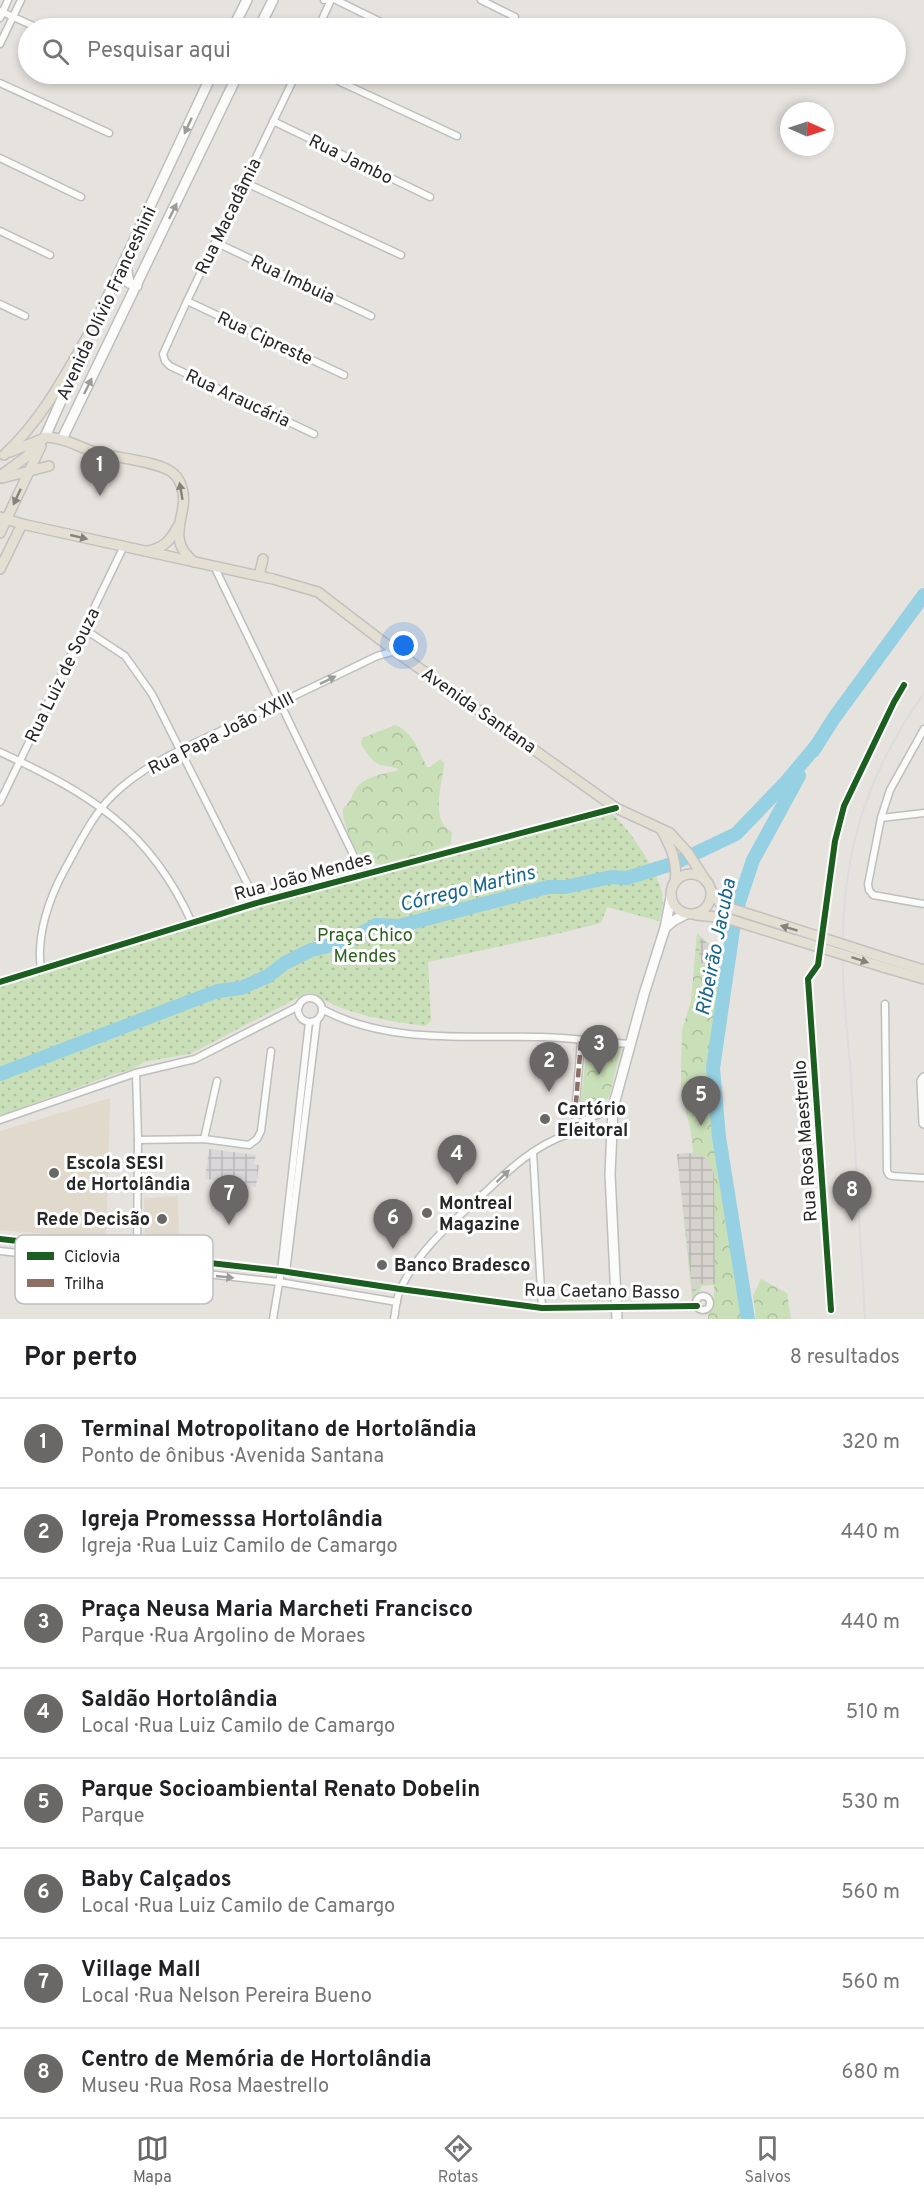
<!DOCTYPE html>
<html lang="pt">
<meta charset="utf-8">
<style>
:root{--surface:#fff;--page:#f2f2f2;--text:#202124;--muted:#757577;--line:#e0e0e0;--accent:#6a6867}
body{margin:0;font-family:Overpass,sans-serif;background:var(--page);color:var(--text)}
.compass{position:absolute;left:780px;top:102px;width:54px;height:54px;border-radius:50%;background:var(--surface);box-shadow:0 3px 9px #0003;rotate:93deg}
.you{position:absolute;left:404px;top:646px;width:21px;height:21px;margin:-15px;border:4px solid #fff;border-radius:50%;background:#1a73e8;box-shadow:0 0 0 9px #1a73e833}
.badge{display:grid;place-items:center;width:39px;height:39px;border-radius:50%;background:var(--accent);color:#fff;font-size:20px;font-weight:700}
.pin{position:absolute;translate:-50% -50px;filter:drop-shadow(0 2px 3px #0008)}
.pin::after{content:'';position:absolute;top:32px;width:21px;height:18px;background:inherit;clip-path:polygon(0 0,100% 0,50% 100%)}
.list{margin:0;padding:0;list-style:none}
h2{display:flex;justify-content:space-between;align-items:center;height:78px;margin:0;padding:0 24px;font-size:26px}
h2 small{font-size:20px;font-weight:400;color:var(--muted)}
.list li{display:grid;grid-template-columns:39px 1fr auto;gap:18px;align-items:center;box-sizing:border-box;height:90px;padding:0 24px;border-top:2px solid var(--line)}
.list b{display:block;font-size:22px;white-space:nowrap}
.list p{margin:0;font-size:20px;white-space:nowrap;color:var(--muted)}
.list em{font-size:20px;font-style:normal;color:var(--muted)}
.icon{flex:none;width:33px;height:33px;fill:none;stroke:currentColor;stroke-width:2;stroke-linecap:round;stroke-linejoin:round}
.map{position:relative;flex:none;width:924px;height:1319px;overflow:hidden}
.search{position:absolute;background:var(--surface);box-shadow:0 3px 9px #0003;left:18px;right:18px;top:18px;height:66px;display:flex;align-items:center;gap:15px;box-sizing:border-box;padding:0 21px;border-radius:33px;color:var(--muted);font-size:22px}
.sheet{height:798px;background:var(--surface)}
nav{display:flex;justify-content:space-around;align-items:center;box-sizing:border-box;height:84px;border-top:2px solid var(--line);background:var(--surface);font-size:16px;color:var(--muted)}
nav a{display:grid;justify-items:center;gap:3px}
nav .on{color:var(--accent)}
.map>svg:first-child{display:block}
.industrial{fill:url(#industrial-grid)}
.education{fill:#e0d9cc}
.grass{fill:url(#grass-dots)}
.forest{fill:url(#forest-crowns)}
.plaza{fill:url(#plaza-grid)}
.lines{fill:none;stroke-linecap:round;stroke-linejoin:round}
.river{stroke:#96d0e3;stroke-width:14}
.street-casing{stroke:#bfbebf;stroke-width:9}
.secondary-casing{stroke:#bfbebf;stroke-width:12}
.primary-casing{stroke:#c3c1c0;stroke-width:12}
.street{stroke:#fbfbfa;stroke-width:6}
.secondary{stroke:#fbfbfa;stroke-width:9}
.primary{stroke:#e4dfd3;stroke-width:9}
.rail{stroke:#dcdcdd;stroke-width:2}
.primary-bridge-casing{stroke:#c3c1c0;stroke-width:12;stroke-linecap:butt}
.primary-bridge{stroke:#e4dfd3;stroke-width:9}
.quiet{stroke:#8d6e63;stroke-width:4.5;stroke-dasharray:9 4.5;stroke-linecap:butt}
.cycleway-casing{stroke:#fff;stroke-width:10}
.cycleway{stroke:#1b5e20;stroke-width:6}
.oneway{fill:#9c9c9b}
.oneway2{fill:#86837d}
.poi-dot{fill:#6a6867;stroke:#fff;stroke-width:2}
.labels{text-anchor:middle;stroke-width:6;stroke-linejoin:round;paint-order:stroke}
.street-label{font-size:18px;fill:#272727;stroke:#fff}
.park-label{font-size:18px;fill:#2c5e1e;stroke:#fff}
.poi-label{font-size:18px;font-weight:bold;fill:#272727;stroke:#fff;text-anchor:start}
.water-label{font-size:20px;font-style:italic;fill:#16658c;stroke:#fff}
.key{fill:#fff;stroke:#bebebe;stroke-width:1.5}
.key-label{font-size:16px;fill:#272727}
</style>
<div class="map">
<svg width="924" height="1319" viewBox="0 0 924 1319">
<defs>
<pattern id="industrial-grid" width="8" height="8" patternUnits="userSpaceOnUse" patternTransform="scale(1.5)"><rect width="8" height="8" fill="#d9d7d9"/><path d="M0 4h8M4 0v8" fill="none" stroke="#bab9ba"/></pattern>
<pattern id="grass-dots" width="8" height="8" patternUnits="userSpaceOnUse" patternTransform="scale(1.5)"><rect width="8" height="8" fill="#c9dfb8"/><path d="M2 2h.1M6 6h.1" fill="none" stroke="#adbf9e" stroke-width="1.8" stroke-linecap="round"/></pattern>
<pattern id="forest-crowns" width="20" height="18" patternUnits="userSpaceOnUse" patternTransform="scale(1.5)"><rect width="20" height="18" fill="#c9dfb8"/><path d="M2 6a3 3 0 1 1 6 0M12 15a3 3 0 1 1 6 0" fill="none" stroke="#adbf9e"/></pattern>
<pattern id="plaza-grid" width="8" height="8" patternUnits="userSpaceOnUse" patternTransform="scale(1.5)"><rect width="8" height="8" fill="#d6d2cd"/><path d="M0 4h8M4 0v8" fill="none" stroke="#b8b4b0"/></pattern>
</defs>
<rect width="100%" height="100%" fill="#e6e2de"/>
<polygon class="industrial" points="209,1149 256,1155 254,1164 259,1165 256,1187 250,1186 249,1191 214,1186 214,1180 205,1179"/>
<g class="education">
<polygon points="110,1098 106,1239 0,1230 0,1131"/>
<polygon points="178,1196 179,1244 145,1240 144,1198"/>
</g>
<path class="grass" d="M609,812C625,821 657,871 661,889C664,900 663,910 659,921L607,907L601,923L552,935L428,962L431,1020L426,1026C385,1021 345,1014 309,992L190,1054L144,1062L131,1070L114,1074L0,1116V983L228,914Z"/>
<g class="forest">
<path d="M395,725C413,732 419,751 427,767H430L440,759L444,762C444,780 428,820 452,832L451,844C417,855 365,888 349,835C346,826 342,818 343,808C352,802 352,792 359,785C369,775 386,774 399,770C392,765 388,767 381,765C373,764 365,750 361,744L362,738Z"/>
<path d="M697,933L715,949L725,953L710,1070V1092L735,1269L745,1319H708C708,1312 710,1311 712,1305C715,1300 714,1291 714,1285L701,1286L700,1291L692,1298L677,1154L693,1153L691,1132L681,1091V1070L682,1030L691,1001Z"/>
<polygon points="587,1042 622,1044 609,1097 599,1105 580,1114"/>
<polygon points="761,1279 787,1293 791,1319 756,1319 753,1296"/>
</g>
<g class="plaza">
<polygon points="700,938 720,952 719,965 699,963"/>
<polygon points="696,1153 708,1160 714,1174 715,1284 699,1284 693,1295 677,1154"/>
</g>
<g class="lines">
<g class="river">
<polyline points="813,751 834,718 924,595"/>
<polyline points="0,1074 191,1001 218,991 241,988 268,976 285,963 311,950 346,942 376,925 399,926 548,887 565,887 611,877 627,878 675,863 736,834 786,782 817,745"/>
<polyline points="748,1319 719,1137 713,1068 733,930 739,902 753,860 799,776"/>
</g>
<defs>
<g id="street">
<polyline points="324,0 325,0"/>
<polyline points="336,0 393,28"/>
<polyline points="481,0 515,17"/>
<polyline points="0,11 38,28"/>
<polyline points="0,18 8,0"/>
<polyline points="318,28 331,0"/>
<polyline points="0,44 21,0"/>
<polyline points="133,74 136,75"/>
<polyline points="296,74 187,301 163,354 165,361 170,366 314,434"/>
<polyline points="323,74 457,136"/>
<polyline points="482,74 487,76"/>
<polyline points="0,83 109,133"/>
<polyline points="273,121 430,197"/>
<polyline points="0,158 81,197"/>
<polyline points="244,182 401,255"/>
<polyline points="0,231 50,255"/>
<polyline points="215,242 371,316"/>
<polyline points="187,301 344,375"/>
<polyline points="0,304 25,316"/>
<polyline points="215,568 363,875"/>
<polyline points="84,629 125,656 152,694 257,903"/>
<polyline points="924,729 890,790 881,818 868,884 869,890 873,895 924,904"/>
<path d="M0,752C90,794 150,829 192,923"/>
<polyline points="0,802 123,548"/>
<polyline points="881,818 924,813"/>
<path d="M41,969C36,936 49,898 65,869C79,844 92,816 112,796C144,764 189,746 229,727C279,703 328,680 377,656L395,651"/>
<polyline points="0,982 260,902 616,808"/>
<circle cx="310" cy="1010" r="12"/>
<polyline points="885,1004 887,1171 889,1175 893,1176 924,1178"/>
<path d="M322,1009C388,1045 471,1035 543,1037C572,1038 601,1042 630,1044"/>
<polyline points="136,1073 138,1140 137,1254"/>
<polyline points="0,1120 136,1073 195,1059 299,1006"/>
<polyline points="578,1131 575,1115 581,1041"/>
<polyline points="565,1135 576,1124 613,1108"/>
<polyline points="204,1139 217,1081"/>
<polyline points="138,1140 204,1139 249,1145 257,1139 261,1131 271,1051"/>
<polyline points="533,1152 542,1308"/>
<polyline points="0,1239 281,1271 400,1289 542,1308 697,1306"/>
<polyline points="0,1251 279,1282 397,1302"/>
<polyline points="286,1272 317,1020"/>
<circle cx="703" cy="1303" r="7"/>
<polyline points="831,1310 808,979 818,965 835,841 844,806 894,702 904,685"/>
<polyline points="273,1319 281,1271 309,1022"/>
<path d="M394,1319C396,1309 396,1297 401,1288C418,1251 449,1225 478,1199C505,1174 531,1147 566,1135C581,1130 596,1130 612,1129"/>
</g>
<g id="secondary">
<polyline points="233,28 247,0"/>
<polyline points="259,28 273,0"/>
<polyline points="125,260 129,283 137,286"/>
<polyline points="92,330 212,74"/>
<polyline points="45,437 84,349"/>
<polyline points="62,439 238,74"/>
<polyline points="665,928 673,921 686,914"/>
<polyline points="924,1078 922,1081 924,1123"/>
<polyline points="617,1319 610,1174 613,1108 644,994 665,928 671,897"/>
</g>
<g id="primary">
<polyline points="10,452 42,439"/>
<path d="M4,455C44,418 68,370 95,323"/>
<path d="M0,476L26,457L45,437C64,437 80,448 98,453C117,458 154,461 170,471C175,474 179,479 181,485C192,513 162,536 194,562"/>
<polyline points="2,478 49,466"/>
<polyline points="0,517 22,524 273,579 318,592 395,651 616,808 670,833 688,853 706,881"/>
<polyline points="0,533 41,446"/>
<path d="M147,551C163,549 171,540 178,526"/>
<polyline points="0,569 22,524"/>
<polyline points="259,576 263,559"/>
<path d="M661,829C671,847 678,862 675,882"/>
<circle cx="691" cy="894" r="20"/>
<polyline points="711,890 720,903 733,909"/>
<polyline points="696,915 726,918 796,940"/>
<polyline points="885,958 924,970"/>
<polyline points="883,967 924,979"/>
</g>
</defs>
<use href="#street" class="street-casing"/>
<use href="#secondary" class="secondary-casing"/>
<use href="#primary" class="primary-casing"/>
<use href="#street" class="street"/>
<use href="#secondary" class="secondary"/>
<use href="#primary" class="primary"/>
<path class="rail" d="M865,1319C860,1239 856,1159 851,1079C849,1044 844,1009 843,975C839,865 861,782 924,693"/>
<defs>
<g id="primary-bridge">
<polyline points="733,909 885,958"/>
<polyline points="796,940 883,967"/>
</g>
</defs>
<use href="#primary-bridge" class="primary-bridge-casing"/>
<use href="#primary-bridge" class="primary-bridge"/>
<polyline class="quiet" points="578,1131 575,1115 581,1041"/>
<defs>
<g id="cycleway">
<polyline points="0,982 260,902 616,808"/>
<polyline points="0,1239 281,1271 400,1289 542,1308 697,1306"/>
<polyline points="831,1310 808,979 818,965 835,841 844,806 894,702 904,685"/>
</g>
</defs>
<use href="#cycleway" class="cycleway-casing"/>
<use href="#cycleway" class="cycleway"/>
</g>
<defs><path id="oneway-solid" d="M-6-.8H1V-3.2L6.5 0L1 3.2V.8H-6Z" transform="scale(1.5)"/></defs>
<g class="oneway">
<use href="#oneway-solid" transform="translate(188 126) rotate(115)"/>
<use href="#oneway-solid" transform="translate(173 211) rotate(-64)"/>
<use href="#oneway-solid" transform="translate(88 386) rotate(-64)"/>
<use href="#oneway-solid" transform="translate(328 680) rotate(-26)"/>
<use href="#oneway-solid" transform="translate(503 1176) rotate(-43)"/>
<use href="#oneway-solid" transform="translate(225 1277) rotate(6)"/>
</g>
<g class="oneway2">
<use href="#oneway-solid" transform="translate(181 491) rotate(-100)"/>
<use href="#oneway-solid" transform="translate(17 497) rotate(115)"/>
<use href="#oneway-solid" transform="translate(79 537) rotate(13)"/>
<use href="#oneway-solid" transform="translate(789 928) rotate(-163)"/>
<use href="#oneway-solid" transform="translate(860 960) rotate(18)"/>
</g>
<g class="poi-dot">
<circle cx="545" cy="1119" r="6"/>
<circle cx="54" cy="1173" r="6"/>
<circle cx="427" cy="1213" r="6"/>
<circle cx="162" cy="1219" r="6"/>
<circle cx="382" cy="1265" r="6"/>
</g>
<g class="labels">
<g class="street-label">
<text transform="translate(351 159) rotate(26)" y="6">Rua Jambo</text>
<text transform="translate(228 216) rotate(-64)" y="6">Rua Macadâmia</text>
<text transform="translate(293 279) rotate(25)" y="6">Rua Imbuia</text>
<text transform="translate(106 303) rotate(-65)" y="6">Avenida Olívio Franceshini</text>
<text transform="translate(265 338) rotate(25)" y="6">Rua Cipreste</text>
<text transform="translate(238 398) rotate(25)" y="6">Rua Araucária</text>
<text transform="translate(62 675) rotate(-64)" y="6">Rua Luiz de Souza</text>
<text transform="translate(479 710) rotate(35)" y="6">Avenida Santana</text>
<text transform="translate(221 733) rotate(-27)" y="6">Rua Papa João XXIII</text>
<text transform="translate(303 876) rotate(-15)" y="6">Rua João Mendes</text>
<text transform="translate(805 1141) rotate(-94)" y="6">Rua Rosa Maestrello</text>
<text transform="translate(602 1291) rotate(1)" y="6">Rua Caetano Basso</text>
</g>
<g class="park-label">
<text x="365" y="941">Praça Chico<tspan x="365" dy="21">Mendes</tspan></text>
</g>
<g class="poi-label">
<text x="557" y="1115">Cartório<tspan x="557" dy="21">Eleitoral</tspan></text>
<text x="66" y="1169">Escola SESI<tspan x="66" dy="21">de Hortolândia</tspan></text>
<text x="439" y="1209">Montreal<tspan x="439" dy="21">Magazine</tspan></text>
<text x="150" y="1225" text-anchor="end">Rede Decisão</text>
<text x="394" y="1271">Banco Bradesco</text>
</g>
<g class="water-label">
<text transform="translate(467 888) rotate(-14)" y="7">Córrego Martins</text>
<text transform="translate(715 947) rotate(-79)" y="7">Ribeirão Jacuba</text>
</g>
</g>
<rect x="15" y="1235" width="198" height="69" rx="9" class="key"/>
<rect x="27" y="1252" width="27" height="8" fill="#1b5e20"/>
<rect x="27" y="1279" width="27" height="8" fill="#8d6e63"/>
<g class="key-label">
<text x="64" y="1262">Ciclovia</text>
<text x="64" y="1289">Trilha</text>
</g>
</svg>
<svg class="compass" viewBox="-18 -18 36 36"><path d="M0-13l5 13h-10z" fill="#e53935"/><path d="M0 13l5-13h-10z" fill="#757577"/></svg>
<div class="you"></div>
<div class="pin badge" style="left:100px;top:496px">1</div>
<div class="pin badge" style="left:549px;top:1092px">2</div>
<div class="pin badge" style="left:599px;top:1075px">3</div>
<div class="pin badge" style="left:457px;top:1185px">4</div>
<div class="pin badge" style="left:701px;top:1126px">5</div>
<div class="pin badge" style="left:393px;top:1249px">6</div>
<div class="pin badge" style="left:229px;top:1225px">7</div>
<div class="pin badge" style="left:852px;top:1221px">8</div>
<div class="search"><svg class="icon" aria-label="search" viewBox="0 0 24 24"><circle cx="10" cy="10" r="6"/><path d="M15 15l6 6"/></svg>Pesquisar aqui</div>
</div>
<section class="sheet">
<h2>Por perto<small>8 resultados</small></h2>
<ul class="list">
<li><span class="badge">1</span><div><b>Terminal Motropolitano de Hortolãndia</b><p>Ponto de ônibus · Avenida Santana</p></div><em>320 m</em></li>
<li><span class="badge">2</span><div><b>Igreja Promesssa Hortolândia</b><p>Igreja · Rua Luiz Camilo de Camargo</p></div><em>440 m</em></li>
<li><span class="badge">3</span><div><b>Praça Neusa Maria Marcheti Francisco</b><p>Parque · Rua Argolino de Moraes</p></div><em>440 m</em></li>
<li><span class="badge">4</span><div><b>Saldão Hortolândia</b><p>Local · Rua Luiz Camilo de Camargo</p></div><em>510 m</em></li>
<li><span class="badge">5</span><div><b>Parque Socioambiental Renato Dobelin</b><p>Parque</p></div><em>530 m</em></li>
<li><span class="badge">6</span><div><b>Baby Calçados</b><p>Local · Rua Luiz Camilo de Camargo</p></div><em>560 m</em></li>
<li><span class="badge">7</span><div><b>Village Mall</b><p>Local · Rua Nelson Pereira Bueno</p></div><em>560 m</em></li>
<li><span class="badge">8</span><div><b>Centro de Memória de Hortolândia</b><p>Museu · Rua Rosa Maestrello</p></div><em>680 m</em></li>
</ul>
</section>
<nav>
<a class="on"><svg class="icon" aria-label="map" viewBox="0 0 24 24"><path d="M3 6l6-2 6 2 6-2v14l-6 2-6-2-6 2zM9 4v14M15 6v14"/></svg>Mapa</a>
<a><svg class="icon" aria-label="directions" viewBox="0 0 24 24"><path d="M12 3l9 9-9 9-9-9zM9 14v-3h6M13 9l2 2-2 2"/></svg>Rotas</a>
<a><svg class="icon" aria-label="saved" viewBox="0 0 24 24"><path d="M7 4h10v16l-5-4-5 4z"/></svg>Salvos</a>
</nav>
